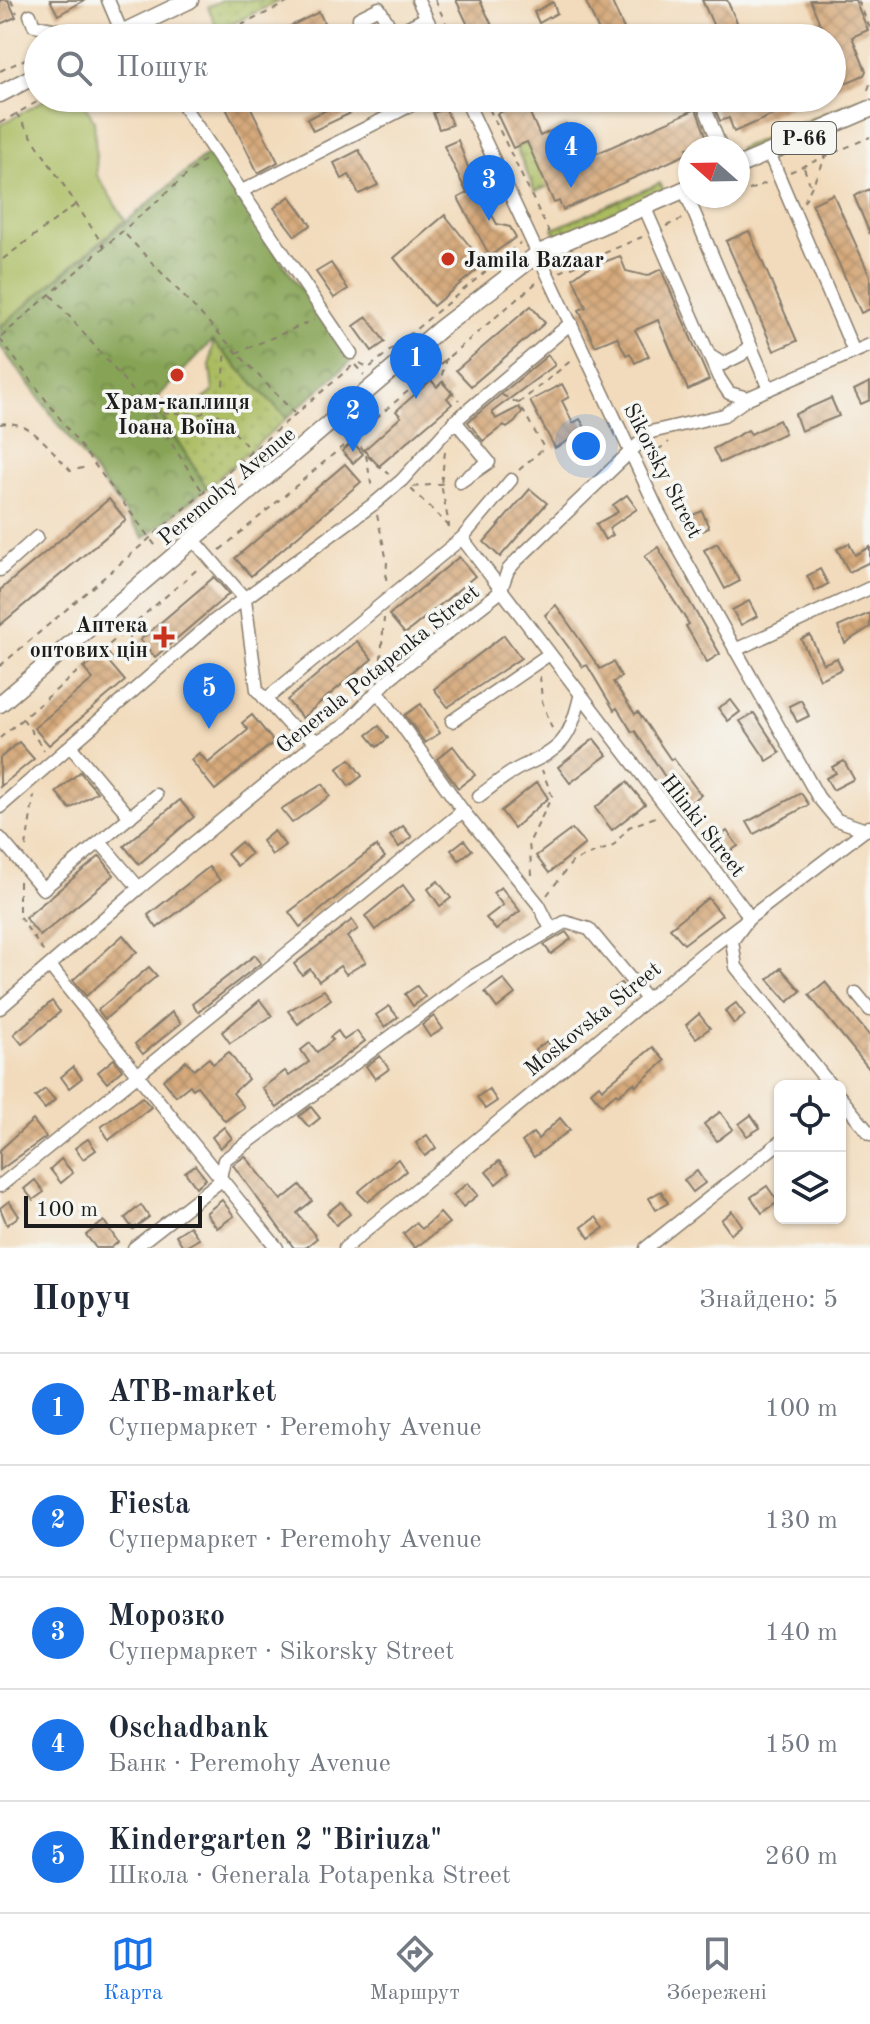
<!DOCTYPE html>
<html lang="uk">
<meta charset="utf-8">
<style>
:root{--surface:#fff;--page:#f6f6f7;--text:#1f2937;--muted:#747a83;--line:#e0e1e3;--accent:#1a73e8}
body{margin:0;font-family:"Old Standard TT",serif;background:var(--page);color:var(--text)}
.controls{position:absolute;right:24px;bottom:24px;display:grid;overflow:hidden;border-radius:12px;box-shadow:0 2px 6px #0004}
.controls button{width:72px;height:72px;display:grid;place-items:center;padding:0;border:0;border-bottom:2px solid var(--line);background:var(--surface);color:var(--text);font:40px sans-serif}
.compass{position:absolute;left:678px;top:136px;width:72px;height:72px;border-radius:50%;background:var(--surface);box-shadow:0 2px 6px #0004;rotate:290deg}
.scale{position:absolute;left:24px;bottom:20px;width:178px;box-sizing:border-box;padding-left:8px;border:4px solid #1c1c1c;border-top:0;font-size:22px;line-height:28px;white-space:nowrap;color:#1c1c1c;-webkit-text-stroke:6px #f6f6f2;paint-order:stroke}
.you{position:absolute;left:586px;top:446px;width:28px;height:28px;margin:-20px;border:6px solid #fff;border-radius:50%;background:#1a73e8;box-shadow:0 0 0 12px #1a73e833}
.badge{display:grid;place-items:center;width:52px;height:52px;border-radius:50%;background:var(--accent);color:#fff;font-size:26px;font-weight:700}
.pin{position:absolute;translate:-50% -66px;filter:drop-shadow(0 2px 4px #0008)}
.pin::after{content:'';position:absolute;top:42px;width:28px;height:24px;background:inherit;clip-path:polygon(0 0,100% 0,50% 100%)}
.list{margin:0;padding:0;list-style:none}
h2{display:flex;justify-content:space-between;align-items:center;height:104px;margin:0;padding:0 32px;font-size:34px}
h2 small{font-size:26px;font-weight:400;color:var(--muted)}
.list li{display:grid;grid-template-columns:52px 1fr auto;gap:24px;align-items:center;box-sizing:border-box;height:112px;padding:0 32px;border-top:2px solid var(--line)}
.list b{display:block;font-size:30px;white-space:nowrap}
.list p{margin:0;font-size:26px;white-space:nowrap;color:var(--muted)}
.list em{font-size:26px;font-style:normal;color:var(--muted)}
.icon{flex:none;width:44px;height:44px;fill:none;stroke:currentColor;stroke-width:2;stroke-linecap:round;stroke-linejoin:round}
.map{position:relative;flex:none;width:870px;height:1248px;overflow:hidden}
.search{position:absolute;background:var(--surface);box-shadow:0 2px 6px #0004;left:24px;right:24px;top:24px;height:88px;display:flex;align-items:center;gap:20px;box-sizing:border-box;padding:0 28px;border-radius:44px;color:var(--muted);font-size:30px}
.sheet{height:664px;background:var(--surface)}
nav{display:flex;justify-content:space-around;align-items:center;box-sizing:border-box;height:112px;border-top:2px solid var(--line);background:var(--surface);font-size:22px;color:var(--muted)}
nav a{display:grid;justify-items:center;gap:4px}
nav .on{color:var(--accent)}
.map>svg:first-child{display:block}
.grass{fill:url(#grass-dots);stroke:#636c3e;stroke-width:2}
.forest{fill:url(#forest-crowns);stroke:#526039;stroke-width:2}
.park{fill:#aabc60;stroke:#636c3e;stroke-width:2}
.building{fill:url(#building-cross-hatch)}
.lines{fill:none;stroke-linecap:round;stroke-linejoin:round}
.minor-casing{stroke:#877c6c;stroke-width:15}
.major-casing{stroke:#877c6c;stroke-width:19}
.path{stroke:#877c6c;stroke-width:2;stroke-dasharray:6 6;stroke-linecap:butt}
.minor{stroke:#fff;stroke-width:12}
.major{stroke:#fff;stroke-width:16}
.poi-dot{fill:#c8321e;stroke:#f6f6f2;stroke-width:3}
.labels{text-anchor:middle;stroke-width:7;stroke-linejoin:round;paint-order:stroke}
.shield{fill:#f6f6f2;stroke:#5d5d5c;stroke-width:2}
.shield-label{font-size:20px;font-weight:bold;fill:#1c1c1c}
.poi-label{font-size:22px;font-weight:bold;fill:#1c1c1c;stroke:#f6f6f2;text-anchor:start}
.street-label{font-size:22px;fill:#1c1c1c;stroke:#f6f6f2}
</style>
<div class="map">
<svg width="870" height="1248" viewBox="0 0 870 1248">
<defs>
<pattern id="grass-dots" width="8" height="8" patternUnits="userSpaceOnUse" patternTransform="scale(2)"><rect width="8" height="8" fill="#aabc60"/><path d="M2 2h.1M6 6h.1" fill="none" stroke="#92a153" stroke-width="1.8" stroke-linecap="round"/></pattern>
<pattern id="forest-crowns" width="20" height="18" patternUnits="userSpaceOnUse" patternTransform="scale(2)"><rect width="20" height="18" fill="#87a456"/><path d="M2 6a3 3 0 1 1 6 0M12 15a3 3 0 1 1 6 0" fill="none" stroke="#6e8546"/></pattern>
<pattern id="building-cross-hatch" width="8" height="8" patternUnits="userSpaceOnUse" patternTransform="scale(2)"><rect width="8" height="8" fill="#d5a97b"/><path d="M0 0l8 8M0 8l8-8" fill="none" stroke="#b6916a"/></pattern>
</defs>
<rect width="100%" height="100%" fill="#f6f6f2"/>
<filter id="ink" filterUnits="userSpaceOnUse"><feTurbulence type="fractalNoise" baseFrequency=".0125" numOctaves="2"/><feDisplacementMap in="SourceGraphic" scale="16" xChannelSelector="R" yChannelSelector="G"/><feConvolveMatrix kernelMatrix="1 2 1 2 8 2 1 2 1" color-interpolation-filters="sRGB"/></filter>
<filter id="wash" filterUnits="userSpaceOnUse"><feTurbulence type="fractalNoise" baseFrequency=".006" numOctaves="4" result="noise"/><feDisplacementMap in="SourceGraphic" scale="32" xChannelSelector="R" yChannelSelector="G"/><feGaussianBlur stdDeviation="1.8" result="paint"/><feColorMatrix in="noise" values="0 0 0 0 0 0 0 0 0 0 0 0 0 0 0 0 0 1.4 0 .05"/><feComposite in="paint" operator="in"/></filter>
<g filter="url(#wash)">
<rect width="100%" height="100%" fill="#f2dbbc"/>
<g class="grass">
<polygon points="222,0 281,0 218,31 208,7"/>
<polygon points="858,99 861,106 738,158 738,149"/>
<polygon points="527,142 549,186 535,192 516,147"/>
<polygon points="660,183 664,191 557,237 553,229"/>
<polygon points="213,340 287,418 207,488 153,402 193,407 213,392 210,366"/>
</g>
<polygon class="forest" points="207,154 351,361 287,418 212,341 153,402 207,488 144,538 0,346 0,327"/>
<polygon class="park" points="48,98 80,98 94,120 97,175 125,220 0,327 0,125"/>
<g id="blocks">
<g class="building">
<polygon points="0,0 8,0 16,17 0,24"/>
<polygon points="50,0 85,0 58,15"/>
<polygon points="456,0 480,0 498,38 474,38"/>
<polygon points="585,0 611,0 628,38 602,38"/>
<polygon points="702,0 727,0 744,38 719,38"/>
<polygon points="810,0 855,0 868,30 852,37 866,71 864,75 832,89 832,38 826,38"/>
<polygon points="553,2 557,13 539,23 534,12"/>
<polygon points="319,12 329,33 319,38 266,38"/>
<polygon points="221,98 246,98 278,162 258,173"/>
<polygon points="719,98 811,98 734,132 729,118 720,121 712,102"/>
<polygon points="524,100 540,136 566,124 582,160 696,109 708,141 707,144 687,148 689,153 563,210 559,201 554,203 527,142 513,148 497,114"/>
<polygon points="346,101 351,113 313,131 307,119"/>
<polygon points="446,109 452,125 439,129 433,113"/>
<polygon points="458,140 469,170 472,168 487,193 481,196 497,224 510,227 516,237 490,256 458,198 467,193 444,146"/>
<polygon points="359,150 378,185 359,194 349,175 342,179 334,163"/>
<polygon points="870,189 870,234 854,196"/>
<polygon points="833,194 870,276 870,309 861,313 812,204"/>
<polygon points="290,196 311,225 295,236 274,208"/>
<polygon points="445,215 484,264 433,306 394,258"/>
<polygon points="749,231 797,341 774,351 726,241"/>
<polygon points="620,256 626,271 647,276 661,269 709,380 688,390 658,320 635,330 649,356 635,363 630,353 626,355 617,337 595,346 579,310 586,307 573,278 585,269"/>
<polygon points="331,263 348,289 334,298 316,272"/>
<polygon points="531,306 545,323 471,386 456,370"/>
<polygon points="367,317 385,342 372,351 354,326"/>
<polygon points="548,355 555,365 492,412 496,419 519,407 522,412 515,422 507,428 504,425 483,441 468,422"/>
<polygon points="431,380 437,387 442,382 452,393 447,398 452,404 379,466 364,450 401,417 396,411"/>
<polygon points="870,382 870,400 861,404 854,390"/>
<polygon points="562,384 569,397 562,401 573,423 580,419 587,431 555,448 530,401"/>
<polygon points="831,398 839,416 801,431 795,414"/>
<polygon points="779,420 785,433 720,463 713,449 748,430 751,434"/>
<polygon points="353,442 363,454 353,463 342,451"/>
<polygon points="345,464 361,482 251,576 235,558"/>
<polygon points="530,489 547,503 500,557 484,542"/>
<polygon points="627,495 637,509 609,528 613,535 605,540 596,524 618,512 613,505"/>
<polygon points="109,499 126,520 0,625 0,590"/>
<polygon points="702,511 709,528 696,534 688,517"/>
<polygon points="717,543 740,581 725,589 704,550"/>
<polygon points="849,543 855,555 870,547 870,562 849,572 837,549"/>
<polygon points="658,547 720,654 707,662 686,626 689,624 645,556"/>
<polygon points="459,557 475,576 405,634 389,615"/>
<polygon points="820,569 828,584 815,591 807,576"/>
<polygon points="214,577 229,594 155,657 140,640"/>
<polygon points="749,601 757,616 741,625 732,610"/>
<polygon points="556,605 600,669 613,662 621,677 613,682 635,714 638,712 671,760 673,758 701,795 687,805 669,778 667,780 635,731 632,732 617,708 614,710 587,665 583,667 545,615"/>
<polygon points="870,613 870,627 845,643 838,627"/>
<polygon points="504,635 521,658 448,707 434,689"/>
<polygon points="810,635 823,664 837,658 842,669 820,679 801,639"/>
<polygon points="357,641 372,659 302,718 287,700"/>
<polygon points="106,651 112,658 108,661 125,681 49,745 34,728 93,679 84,669"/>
<polygon points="731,700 740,712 728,721 718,708"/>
<polygon points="801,700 809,716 797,722 789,706"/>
<polygon points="421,704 440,733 425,743 405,715"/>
<polygon points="754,713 780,753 767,761 740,721"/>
<polygon points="252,715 274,742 215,790 191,760 199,753 208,763 248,730 242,723"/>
<polygon points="379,726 388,738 377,747 367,735"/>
<polygon points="594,739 607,755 570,783 558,767"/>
<polygon points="19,742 34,759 0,787 0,758"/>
<polygon points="453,746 475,775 458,788 437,759"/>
<polygon points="350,759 362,776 349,786 337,769"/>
<polygon points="844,761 854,779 833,790 826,778 836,773 832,767"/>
<polygon points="80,772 97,792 70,809 56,792"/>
<polygon points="537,782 548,798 514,828 501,811"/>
<polygon points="627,782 645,804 612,830 595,808"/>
<polygon points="323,784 330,796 292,823 281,809"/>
<polygon points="801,793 809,805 754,834 747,822"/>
<polygon points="180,800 194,817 139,864 124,846"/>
<polygon points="403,826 412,837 399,847 390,836"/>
<polygon points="572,829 585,844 549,873 536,856"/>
<polygon points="274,831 285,845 272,855 262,841"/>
<polygon points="727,831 738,846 726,854 716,840"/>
<polygon points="464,840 472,850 459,860 451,850"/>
<polygon points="241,842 251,854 237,866 227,854"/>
<polygon points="376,846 385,857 300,927 289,912"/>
<polygon points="100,856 114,875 40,936 25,918"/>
<polygon points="209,867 220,880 157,928 148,915"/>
<polygon points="438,881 451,898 440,906 428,889"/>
<polygon points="403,885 414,900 375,930 365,916"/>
<polygon points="501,887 520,911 496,930 486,918 503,905 493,893"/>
<polygon points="708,898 722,915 684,944 670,928"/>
<polygon points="352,920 358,929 347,937 366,962 346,974 340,966 319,981 310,969 302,975 294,964"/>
<polygon points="566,932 571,939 551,954 544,945"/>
<polygon points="123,935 137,952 86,996 73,980"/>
<polygon points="255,955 261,963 198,1012 192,1004"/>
<polygon points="149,967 157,976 105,1019 98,1010"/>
<polygon points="781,968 801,991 788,1002 768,979"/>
<polygon points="503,979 515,994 497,1008 485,992"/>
<polygon points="825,982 870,1036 870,1070 809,995"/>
<polygon points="621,983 630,995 618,1006 608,993"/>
<polygon points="417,986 425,997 413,1006 405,994"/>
<polygon points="324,990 331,999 298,1024 288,1011"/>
<polygon points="260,1000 272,1016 230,1043 222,1032"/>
<polygon points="52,1001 60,1012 22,1044 14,1034"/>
<polygon points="736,1003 745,1015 734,1024 725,1011"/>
<polygon points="389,1006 398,1017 385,1027 376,1015"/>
<polygon points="172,1012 181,1023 143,1054 135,1044"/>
<polygon points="699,1014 710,1028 696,1038 686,1025"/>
<polygon points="434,1016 443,1029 430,1037 422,1025"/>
<polygon points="338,1031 344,1040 357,1031 365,1041 277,1108 262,1088 285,1071 289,1076 309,1062 301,1050 310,1043 317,1052 333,1040 330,1037"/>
<polygon points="547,1041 557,1054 545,1063 535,1050"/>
<polygon points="653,1047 665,1061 636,1086 634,1083 618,1095 616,1093 602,1105 591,1092 599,1085 602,1089"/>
<polygon points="229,1052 248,1079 233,1093 244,1107 225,1121 197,1086 193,1089 190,1085 176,1096 163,1080 186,1061 194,1070 209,1058 213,1064"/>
<polygon points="380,1056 389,1069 375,1079 366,1066"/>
<polygon points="114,1059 122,1070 107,1083 98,1072"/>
<polygon points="73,1067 82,1078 69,1088 61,1077"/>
<polygon points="45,1089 55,1100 45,1109 35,1097"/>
<polygon points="489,1089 497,1101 485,1109 477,1097"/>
<polygon points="142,1097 151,1107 109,1140 101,1127"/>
<polygon points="311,1107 320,1118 309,1127 299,1116"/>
<polygon points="720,1112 733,1129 717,1141 704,1124"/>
<polygon points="751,1115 760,1128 747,1136 739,1124"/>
<polygon points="560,1118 570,1130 534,1157 522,1142 533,1133 538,1139"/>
<polygon points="33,1120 46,1137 0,1170 0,1150"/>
<polygon points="224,1127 232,1138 220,1148 212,1137"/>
<polygon points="427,1135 436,1148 425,1156 416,1143"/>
<polygon points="88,1139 96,1150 83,1159 75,1148"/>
<polygon points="245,1156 281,1200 300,1185 312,1201 297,1213 317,1238 305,1248 294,1248 233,1165"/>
<polygon points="61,1159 73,1173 61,1183 50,1169"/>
<polygon points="398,1159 406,1171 368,1202 358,1192"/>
<polygon points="499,1161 509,1173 496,1184 486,1172"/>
<polygon points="195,1165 206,1179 196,1187 185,1172"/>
<polygon points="697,1171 705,1183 693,1192 684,1180"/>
<polygon points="35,1180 44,1192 33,1200 24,1189"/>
<polygon points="468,1183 478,1195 463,1207 453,1195"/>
<polygon points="767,1186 778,1202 762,1213 751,1197"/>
<polygon points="661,1191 668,1203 656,1210 649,1198"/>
<polygon points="222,1200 234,1216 217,1228 206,1213"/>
<polygon points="9,1201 19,1216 7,1225 0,1208"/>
<polygon points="341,1202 350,1214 336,1225 327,1213"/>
<polygon points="141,1205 149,1217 133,1229 125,1218"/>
<polygon points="732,1211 742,1225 731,1234 721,1220"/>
<polygon points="440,1213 449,1223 415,1248 403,1234 416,1223 422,1229"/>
<polygon points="596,1217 604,1228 589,1238 582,1227"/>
<polygon points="104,1221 118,1242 111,1248 96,1248 86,1235"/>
<polygon points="190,1226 199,1239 184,1248 176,1235"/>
</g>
</g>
</g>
<g filter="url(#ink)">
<use href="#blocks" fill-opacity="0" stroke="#877c6c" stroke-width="2"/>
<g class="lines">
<defs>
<g id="minor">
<polyline points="108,0 122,33"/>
<polyline points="418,0 436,38"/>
<polyline points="30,15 34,25 71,33 75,38"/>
<polyline points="390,36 426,18"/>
<polyline points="360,38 359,18 379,8 394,34"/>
<polyline points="178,98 351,353"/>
<polyline points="465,98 660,515 818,797 837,820 866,830"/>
<polyline points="701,98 721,148"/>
<polyline points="769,153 854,352"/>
<polyline points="684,189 769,389"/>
<polyline points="240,192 425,98"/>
<polyline points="644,206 719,378 729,393 748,398"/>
<polyline points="712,357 723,364 741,355 750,345"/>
<polyline points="455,421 489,462 460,482"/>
<polyline points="462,538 744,909 749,918 732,941 736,967 831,1086"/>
<polyline points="194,540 245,599 257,690 288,724 318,741"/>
<polyline points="0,570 37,537"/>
<polyline points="735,650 870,588"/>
<polyline points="378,692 463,811 539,905 551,929"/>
<polyline points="265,700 462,538 511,480"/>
<polyline points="452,721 548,655"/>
<polyline points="71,747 130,817"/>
<path d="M479,796C492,787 506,774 521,767C561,749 569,742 580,697"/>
<polyline points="0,807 211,623 375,503 402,480 455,421 571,323"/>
<polyline points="0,838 43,889 156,795"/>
<polyline points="100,842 139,888"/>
<polyline points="50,966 277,1248"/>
<polyline points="856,993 870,1010"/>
<polyline points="0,1008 139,888 318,741 344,726 391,677 500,592 508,570 517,560 651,432 724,415 748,398 870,345"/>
<polyline points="840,1097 870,1134"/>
<polyline points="0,1186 463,811"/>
<polyline points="134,1248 219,1182 224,1160 470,978 565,922 589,929 647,999"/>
<polyline points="345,1248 706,951 869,827"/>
<polyline points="646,1248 780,1142"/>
</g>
<g id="major">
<polyline points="111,38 190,0"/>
<polyline points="0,94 38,74"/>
<polyline points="738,166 870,109"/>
<polyline points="0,704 441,328 539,253 690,187"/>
</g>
</defs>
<use href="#minor" class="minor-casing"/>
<use href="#major" class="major-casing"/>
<g class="path">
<polyline points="11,0 17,13"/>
<polyline points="435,0 453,38"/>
<polyline points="858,0 870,28"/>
<polyline points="84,32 104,23"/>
<polyline points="219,36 293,0"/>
<polyline points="0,71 38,53"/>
<polyline points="868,90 870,84"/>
<polyline points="484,98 550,234"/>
<polyline points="16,113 105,248"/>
<polyline points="0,123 44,98"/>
<polyline points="804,168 810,184"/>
<polyline points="790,172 870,137"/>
<polyline points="738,195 766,183"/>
<polyline points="804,202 826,157"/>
<polyline points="707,209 735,196"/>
<polyline points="666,226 682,219"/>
<polyline points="126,235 294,413"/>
<polyline points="3,259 75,205"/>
<polyline points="560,272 642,237"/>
<polyline points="51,295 151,412 203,492"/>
<polyline points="1,337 204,160"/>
<polyline points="0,339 158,549"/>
<polyline points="236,353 314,320"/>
<polyline points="446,358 441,379 459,400"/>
<polyline points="360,363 369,368 520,243"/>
<polyline points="355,365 364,375"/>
<polyline points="502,395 518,403"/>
<polyline points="213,406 222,396 226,349"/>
<polyline points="151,412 201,414 212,407 251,451"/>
<path d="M0,424C31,418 51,451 71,471L86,467"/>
<polyline points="355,436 366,455 389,474"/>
<polyline points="445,452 441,484 449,525"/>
<polyline points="366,455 372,489"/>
<polyline points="648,457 669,442"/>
<polyline points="519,470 544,448 519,403 573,359"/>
<polyline points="413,487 447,483"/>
<polyline points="411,489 452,529"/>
<polyline points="377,515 387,561 386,583"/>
<polyline points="220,550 536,283"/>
<polyline points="126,634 148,659"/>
<polyline points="0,666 352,366"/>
<polyline points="380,671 384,618"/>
<polyline points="540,676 542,701 553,731"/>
<polyline points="23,719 44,750"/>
<polyline points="0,738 200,567"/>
<polyline points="26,847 34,795"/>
<polyline points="532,875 529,843 552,796 542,770"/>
<polyline points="19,881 19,916 45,954"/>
<polyline points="547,895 573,861 613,846 629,827 658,816"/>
</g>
<use href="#minor" class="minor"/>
<use href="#major" class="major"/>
</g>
</g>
<g class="poi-dot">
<circle cx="448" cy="259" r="8"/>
<circle cx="177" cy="375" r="8"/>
<path d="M160 625h8v8h8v8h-8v8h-8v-8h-8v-8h8z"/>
</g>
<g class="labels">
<rect class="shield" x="772" y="122" width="64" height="32" rx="6"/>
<g class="shield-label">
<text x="804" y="145">Р-66</text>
</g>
<g class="poi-label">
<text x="464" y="267">Jamila Bazaar</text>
<text x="177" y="409" text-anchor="middle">Храм-каплиця<tspan x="177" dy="25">Іоана Воїна</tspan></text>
<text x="148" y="632" text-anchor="end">Аптека<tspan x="148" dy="25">оптових цін</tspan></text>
</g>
<g class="street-label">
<text transform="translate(664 470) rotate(63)" y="8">Sikorsky Street</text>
<text transform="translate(226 485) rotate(-40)" y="8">Peremohy Avenue</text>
<text transform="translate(377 668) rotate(-39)" y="8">Generala Potapenka Street</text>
<text transform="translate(704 825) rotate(52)" y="8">Hlinki Street</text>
<text transform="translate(592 1018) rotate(-39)" y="8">Moskovska Street</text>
</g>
</g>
</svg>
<div class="controls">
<button><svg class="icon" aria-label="locate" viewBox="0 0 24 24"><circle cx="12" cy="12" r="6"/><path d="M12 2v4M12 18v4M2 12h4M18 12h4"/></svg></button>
<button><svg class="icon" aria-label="layers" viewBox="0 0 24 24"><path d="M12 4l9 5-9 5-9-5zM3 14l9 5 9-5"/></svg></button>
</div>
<svg class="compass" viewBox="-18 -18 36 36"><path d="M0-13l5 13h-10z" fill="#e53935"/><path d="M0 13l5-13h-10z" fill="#747a83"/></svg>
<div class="scale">100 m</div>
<div class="you"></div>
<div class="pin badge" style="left:416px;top:399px">1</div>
<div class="pin badge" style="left:353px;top:452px">2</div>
<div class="pin badge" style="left:489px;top:221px">3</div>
<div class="pin badge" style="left:571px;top:188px">4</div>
<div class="pin badge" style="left:209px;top:729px">5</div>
<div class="search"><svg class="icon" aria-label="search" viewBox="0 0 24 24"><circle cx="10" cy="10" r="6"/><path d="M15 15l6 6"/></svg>Пошук</div>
</div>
<section class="sheet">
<h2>Поруч<small>Знайдено: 5</small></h2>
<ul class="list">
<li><span class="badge">1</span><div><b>ATB-market</b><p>Супермаркет · Peremohy Avenue</p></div><em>100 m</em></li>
<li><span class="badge">2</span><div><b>Fiesta</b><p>Супермаркет · Peremohy Avenue</p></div><em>130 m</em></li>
<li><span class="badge">3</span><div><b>Морозко</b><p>Супермаркет · Sikorsky Street</p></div><em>140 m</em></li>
<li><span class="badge">4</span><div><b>Oschadbank</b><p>Банк · Peremohy Avenue</p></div><em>150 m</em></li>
<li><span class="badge">5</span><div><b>Kindergarten 2 &quot;Biriuza&quot;</b><p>Школа · Generala Potapenka Street</p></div><em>260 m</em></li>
</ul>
</section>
<nav>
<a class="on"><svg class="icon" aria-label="map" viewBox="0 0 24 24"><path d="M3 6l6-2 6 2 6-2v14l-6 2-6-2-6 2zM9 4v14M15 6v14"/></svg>Карта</a>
<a><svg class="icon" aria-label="directions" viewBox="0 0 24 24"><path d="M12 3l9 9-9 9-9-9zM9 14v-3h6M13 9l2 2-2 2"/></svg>Маршрут</a>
<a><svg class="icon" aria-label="saved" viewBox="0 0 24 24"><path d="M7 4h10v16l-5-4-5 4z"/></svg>Збережені</a>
</nav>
